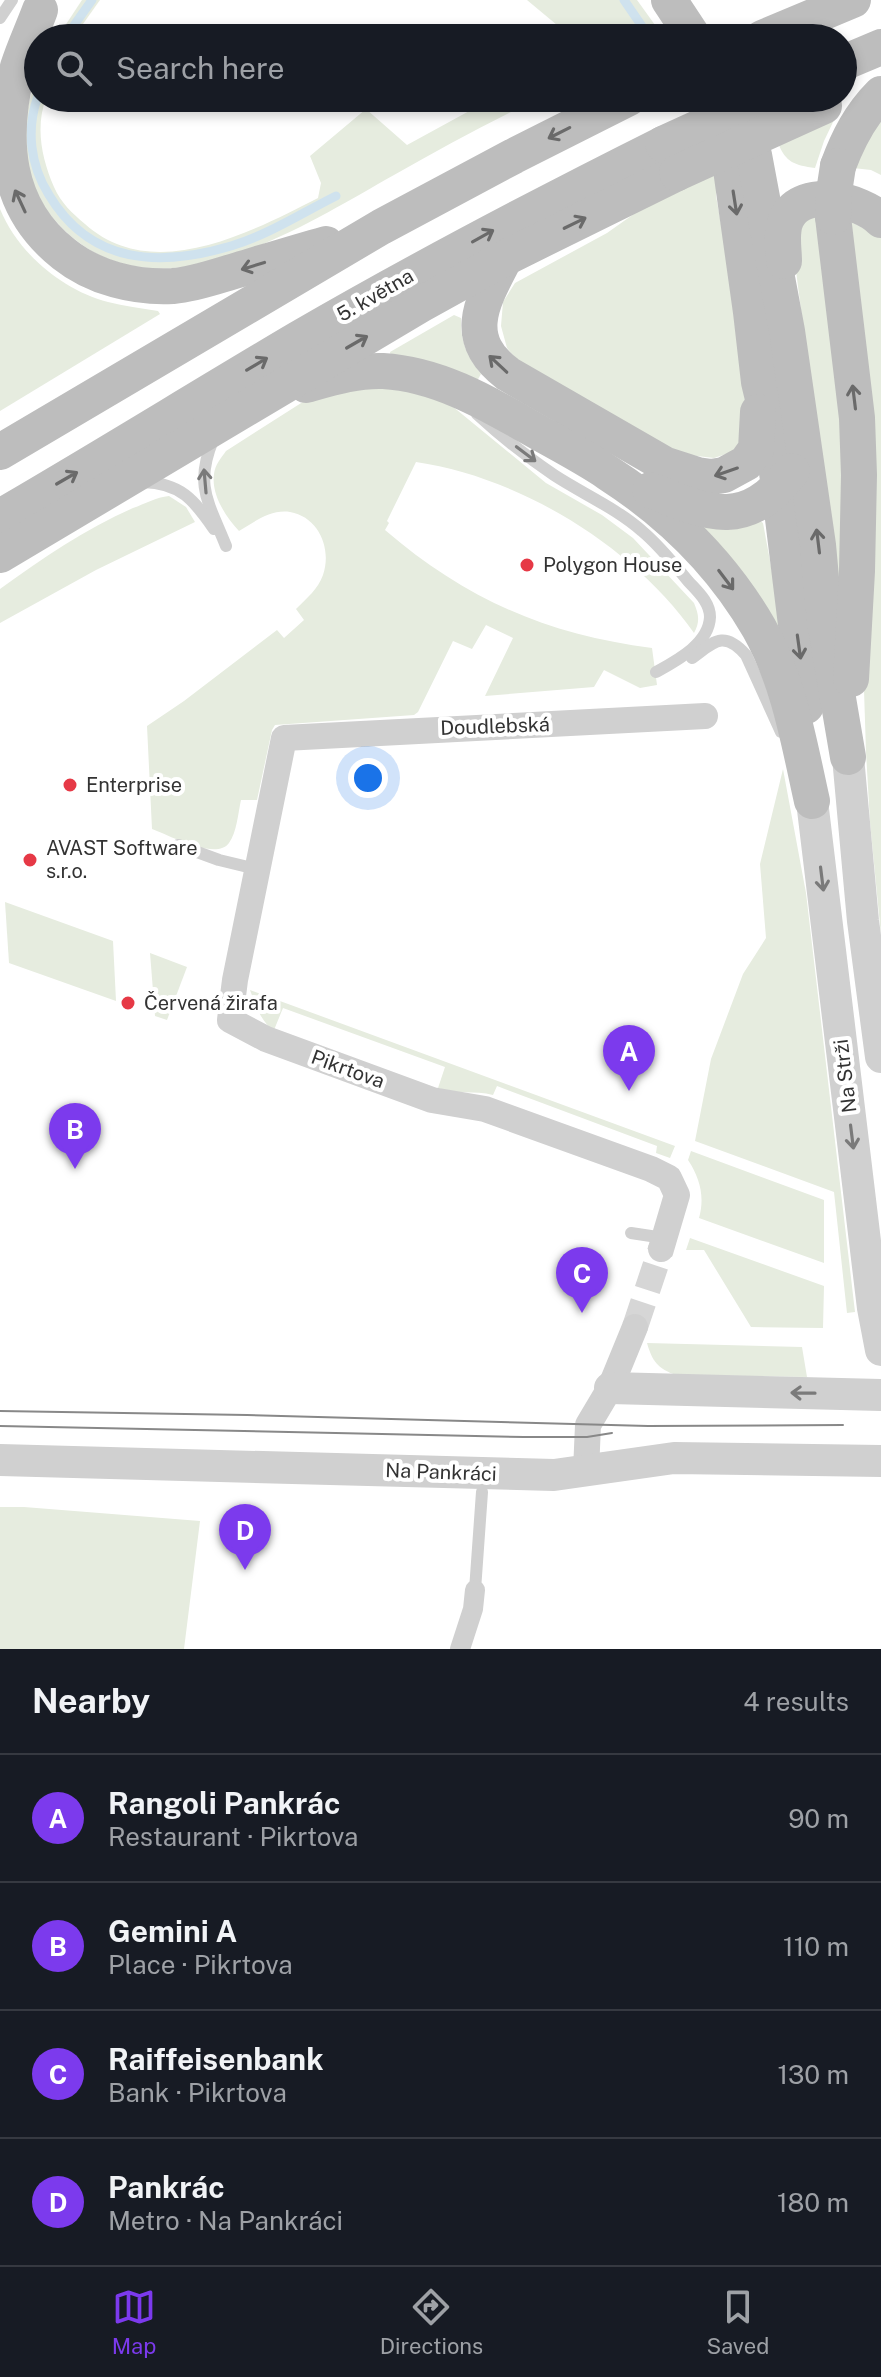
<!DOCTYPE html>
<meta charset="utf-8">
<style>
:root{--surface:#171b24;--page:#242831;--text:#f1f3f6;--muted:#9ea1a6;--line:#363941;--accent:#7c3aed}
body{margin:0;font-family:"Public Sans",sans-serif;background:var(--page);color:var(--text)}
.you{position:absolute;left:368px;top:778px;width:28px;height:28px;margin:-20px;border:6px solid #fff;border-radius:50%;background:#1a73e8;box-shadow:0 0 0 12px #1a73e833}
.badge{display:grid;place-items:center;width:52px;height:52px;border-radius:50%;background:var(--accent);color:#fff;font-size:26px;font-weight:700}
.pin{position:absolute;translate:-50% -66px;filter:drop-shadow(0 2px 4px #0008)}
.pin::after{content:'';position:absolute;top:42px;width:28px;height:24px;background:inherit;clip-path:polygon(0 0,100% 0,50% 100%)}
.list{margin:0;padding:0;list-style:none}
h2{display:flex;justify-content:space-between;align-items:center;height:104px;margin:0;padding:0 32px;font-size:34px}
h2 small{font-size:26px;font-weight:400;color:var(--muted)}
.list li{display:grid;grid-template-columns:52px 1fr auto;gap:24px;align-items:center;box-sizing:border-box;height:128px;padding:0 32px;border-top:2px solid var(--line)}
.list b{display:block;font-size:30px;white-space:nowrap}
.list p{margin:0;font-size:26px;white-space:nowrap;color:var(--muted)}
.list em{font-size:26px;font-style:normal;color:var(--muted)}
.icon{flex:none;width:44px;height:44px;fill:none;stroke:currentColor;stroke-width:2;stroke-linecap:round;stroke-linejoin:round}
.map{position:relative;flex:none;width:881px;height:1649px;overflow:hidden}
.search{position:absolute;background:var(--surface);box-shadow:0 4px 12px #0003;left:24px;right:24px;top:24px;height:88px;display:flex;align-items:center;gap:20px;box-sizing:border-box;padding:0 28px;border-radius:44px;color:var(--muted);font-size:30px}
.sheet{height:616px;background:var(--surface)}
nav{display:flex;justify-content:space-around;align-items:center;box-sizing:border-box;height:112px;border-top:2px solid var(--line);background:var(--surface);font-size:22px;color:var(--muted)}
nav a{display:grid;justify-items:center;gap:4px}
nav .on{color:var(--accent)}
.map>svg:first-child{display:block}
.green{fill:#e6ecdf}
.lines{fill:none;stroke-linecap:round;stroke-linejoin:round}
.stream{stroke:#cfe2ee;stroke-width:9}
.minor-tunnel{stroke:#d6d6d6;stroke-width:26;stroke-dasharray:26 13;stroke-linecap:butt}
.service{stroke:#d0d0d0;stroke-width:12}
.pedestrian{stroke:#d0d0d0;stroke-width:20}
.minor{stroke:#d0d0d0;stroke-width:26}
.tertiary{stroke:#d0d0d0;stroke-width:32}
.secondary{stroke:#bdbdbd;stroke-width:36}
.tram{stroke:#888;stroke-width:2}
.secondary-bridge{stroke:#bdbdbd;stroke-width:36}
.oneway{stroke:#6a6a6a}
.oneway2{stroke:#7a7a7a}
.poi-dot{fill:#e63946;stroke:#fff;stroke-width:3}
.labels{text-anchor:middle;stroke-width:8;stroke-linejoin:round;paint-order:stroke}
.street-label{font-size:20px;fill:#333;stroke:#fff}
.poi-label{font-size:20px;fill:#333;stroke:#fff;text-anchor:start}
</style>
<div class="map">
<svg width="881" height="1649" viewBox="0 0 881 1649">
<rect width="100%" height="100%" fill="#fff"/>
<g class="green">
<polygon points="82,0 100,0 73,38 57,38"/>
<polygon points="527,0 637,0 655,25 631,38 567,38 563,30"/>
<path d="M38,74V98H46C35,128 42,159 54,187C61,203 72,213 85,224C153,285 251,232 318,198L321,183L310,156L366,109L407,145L493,98H539C490,122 441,148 394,175C296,230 147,329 53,218C19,178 19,120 38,74Z"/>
<polygon points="881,116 881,175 871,170 853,168"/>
<path d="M834,120L824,141L815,168C795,165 786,163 778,143Z"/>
<polygon points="716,169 716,196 733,290 749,421 745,438 732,452 714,458 680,454 525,369 507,348 501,326 503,302 515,283 607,233 665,192"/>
<path d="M0,209C18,253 62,290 108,302C124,306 141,308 158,311L160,314L0,411Z"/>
<polygon points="815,211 844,432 840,617 793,247 808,213"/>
<polygon points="849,221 881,237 881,935 870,822 866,752"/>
<path d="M454,315L461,318C460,341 467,356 481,374L477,381L391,358L390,352Z"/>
<path d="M360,385L397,387L446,401L546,483L602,515L633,538L694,603C699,615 700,622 694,633C634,547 520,477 416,462L387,521L389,523L385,530C465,599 548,635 652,648L657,685L640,688L604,670L594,687L485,696L513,638L486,625L472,649L453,641L418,712L414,715L275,725L272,730L257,800H241C238,813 237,832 229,843C216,861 169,835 152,829L147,726L184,701L277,630L284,638L304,620L296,609C307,598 318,589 323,575C332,549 319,517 290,512C271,509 254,522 239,531C226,517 211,495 214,474C215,465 221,458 226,451L309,398Z"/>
<path d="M169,496L186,507L195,522L96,570L0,623V589C43,558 85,529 133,508C145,504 156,497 169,496Z"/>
<polygon points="696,520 759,520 763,523 783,631 777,633"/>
<polygon points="783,769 806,893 855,1312 847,1313 834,1192 695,1141 711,1059 743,974 766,938 760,864"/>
<polygon points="5,902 113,941 116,1001 9,963"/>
<polygon points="150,953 187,967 167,1020 155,1016"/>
<path d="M250,990L675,1146L670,1158L656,1153L657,1146L497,1086L493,1095C475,1090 454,1095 438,1088L445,1067L283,1008L274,1030C261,1023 255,1003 250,990Z"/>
<path d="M691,1151L824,1200V1263L699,1218C705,1197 700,1178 688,1160Z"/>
<polygon points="690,1238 824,1286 823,1328 751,1327 704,1250 686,1250"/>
<path d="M647,1343L802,1347L807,1377L676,1375C658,1369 652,1361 647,1343Z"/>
<polygon points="0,1507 24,1507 200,1521 184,1649 0,1649"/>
</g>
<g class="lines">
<g class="stream">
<polyline points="624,0 648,35"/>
<polyline points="65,38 92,0"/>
<path d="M38,96C26,129 30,165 49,195C91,265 160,267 231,246C268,235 302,213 336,196"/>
</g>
<polyline class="minor-tunnel" points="635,1327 661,1249"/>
<g class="service">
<polyline points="0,18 12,0"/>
<path d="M477,414C501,436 527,457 554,475C583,494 616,508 642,531C660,546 674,564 688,581C697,591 710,602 710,617C709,644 676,661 656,672"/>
<path d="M213,440C194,486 209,503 226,546"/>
<path d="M143,482C181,483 194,500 214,529"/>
<path d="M692,658C713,643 723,629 746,655L781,732"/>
<polyline points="175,853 178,845 219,860 256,869"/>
<polyline points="631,1233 664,1238"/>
<polyline points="475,1590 482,1492"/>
</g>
<polyline class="pedestrian" points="460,1649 473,1609 475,1590"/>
<g class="minor">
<polyline points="661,1249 677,1195 669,1178 651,1169 485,1109 432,1100 266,1039 230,1020 235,980 284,738 705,716"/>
<polyline points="586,1471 588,1425 610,1388 635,1327"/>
</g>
<g class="tertiary">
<polyline points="848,757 863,921 881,1057"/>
<polyline points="812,801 873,1308 881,1350"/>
<polyline points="610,1388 881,1395"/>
<polyline points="0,1460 554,1475 674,1458 881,1461"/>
</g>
<g class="secondary">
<polyline points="669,0 694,38"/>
<path d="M40,10C33,29 24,48 18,67C0,138 4,207 64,254C94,278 135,288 173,286C196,284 217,276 238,270C268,261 297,252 326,244"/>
<polyline points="762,38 853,0"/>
<polyline points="843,63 881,47"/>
<polyline points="721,98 751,312 759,382 771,432 779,486 806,706"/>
<polyline points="734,115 754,155 787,331 818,545 825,622 848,757"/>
<path d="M838,166C848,139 860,115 881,94"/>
<polyline points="833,217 857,418 859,475 857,571 851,679"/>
<path d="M505,258C482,302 460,338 508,374L666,465L697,475L711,477L724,475L746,463L756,449L758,412"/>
<path d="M784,261C784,248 780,231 787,218C803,186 861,200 881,220"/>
<path d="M306,385C331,378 357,370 383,371C436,374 484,401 529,427C555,442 583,456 608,473C670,513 722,564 759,628C789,681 799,743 812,801"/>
<polyline points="0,452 381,227 514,156 629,98"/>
<path d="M650,490C711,515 746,530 792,471"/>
<path d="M0,517C100,459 198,398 298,339C417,270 539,206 663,144"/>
<polyline points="0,555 420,305 505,258 677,173"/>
</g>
<g class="tram">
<polyline points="0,1411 247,1415 648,1426 843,1425"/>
<polyline points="0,1426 524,1437 587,1437 612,1433"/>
</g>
<g class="secondary-bridge">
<polyline points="663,144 764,98"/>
<polyline points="677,173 824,106"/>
<polyline points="833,217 834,192 838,166"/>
</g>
</g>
<defs><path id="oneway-shaft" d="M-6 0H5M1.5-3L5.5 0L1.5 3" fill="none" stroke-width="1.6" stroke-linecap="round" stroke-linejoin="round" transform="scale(2)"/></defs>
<g class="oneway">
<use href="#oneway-shaft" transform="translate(559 133) rotate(153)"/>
<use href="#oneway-shaft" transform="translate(20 201) rotate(-115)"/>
<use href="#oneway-shaft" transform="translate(735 203) rotate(81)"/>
<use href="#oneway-shaft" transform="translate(575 223) rotate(-26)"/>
<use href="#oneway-shaft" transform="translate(483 236) rotate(-29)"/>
<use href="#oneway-shaft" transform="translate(253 266) rotate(163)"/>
<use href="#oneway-shaft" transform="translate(357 342) rotate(-30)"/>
<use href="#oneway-shaft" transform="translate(257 364) rotate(-31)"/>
<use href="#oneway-shaft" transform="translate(498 364) rotate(-137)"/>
<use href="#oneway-shaft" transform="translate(854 397) rotate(-97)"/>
<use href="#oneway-shaft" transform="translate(726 472) rotate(161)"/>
<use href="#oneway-shaft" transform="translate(67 478) rotate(-30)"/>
<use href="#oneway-shaft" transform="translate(818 541) rotate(-97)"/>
<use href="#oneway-shaft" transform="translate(726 580) rotate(53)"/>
<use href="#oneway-shaft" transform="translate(799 647) rotate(82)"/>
</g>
<g class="oneway2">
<use href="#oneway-shaft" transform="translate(526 454) rotate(37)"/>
<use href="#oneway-shaft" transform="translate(205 481) rotate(-95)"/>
<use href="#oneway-shaft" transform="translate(822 879) rotate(83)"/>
<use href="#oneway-shaft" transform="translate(852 1137) rotate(83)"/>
<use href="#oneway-shaft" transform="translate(803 1393) rotate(-179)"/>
</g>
<g class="poi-dot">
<circle cx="527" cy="565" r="8"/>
<circle cx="70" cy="785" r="8"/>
<circle cx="30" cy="860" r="8"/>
<circle cx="128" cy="1003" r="8"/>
</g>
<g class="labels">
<g class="street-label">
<text transform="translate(375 295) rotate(-30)" y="7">5. května</text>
<text transform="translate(495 726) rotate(-2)" y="7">Doudlebská</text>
<text transform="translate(348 1069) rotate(20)" y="7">Pikrtova</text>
<text transform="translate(845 1076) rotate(-97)" y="7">Na Strži</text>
<text transform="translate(441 1472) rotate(2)" y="7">Na Pankráci</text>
</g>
<g class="poi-label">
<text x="543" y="572">Polygon House</text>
<text x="86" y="792">Enterprise</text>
<text x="46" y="855">AVAST Software<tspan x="46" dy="23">s.r.o.</tspan></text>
<text x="144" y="1010">Červená žirafa</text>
</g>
</g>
</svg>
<div class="you"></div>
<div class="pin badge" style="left:629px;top:1091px">A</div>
<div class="pin badge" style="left:75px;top:1169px">B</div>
<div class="pin badge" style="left:582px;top:1313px">C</div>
<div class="pin badge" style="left:245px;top:1570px">D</div>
<div class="search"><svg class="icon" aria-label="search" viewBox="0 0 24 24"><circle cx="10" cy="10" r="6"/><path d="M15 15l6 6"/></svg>Search here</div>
</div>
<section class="sheet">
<h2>Nearby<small>4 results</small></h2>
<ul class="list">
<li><span class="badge">A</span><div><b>Rangoli Pankrác</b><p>Restaurant · Pikrtova</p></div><em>90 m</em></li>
<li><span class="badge">B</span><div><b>Gemini A</b><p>Place · Pikrtova</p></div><em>110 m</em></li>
<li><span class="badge">C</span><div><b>Raiffeisenbank</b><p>Bank · Pikrtova</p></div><em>130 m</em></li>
<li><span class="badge">D</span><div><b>Pankrác</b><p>Metro · Na Pankráci</p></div><em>180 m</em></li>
</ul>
</section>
<nav>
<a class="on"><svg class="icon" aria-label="map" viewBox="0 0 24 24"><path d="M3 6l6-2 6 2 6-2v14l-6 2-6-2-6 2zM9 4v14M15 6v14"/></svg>Map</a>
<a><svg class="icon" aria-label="directions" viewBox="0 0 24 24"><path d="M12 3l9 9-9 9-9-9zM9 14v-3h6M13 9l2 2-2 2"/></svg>Directions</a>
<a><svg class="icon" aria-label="saved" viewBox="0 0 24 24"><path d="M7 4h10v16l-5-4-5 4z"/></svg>Saved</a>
</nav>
